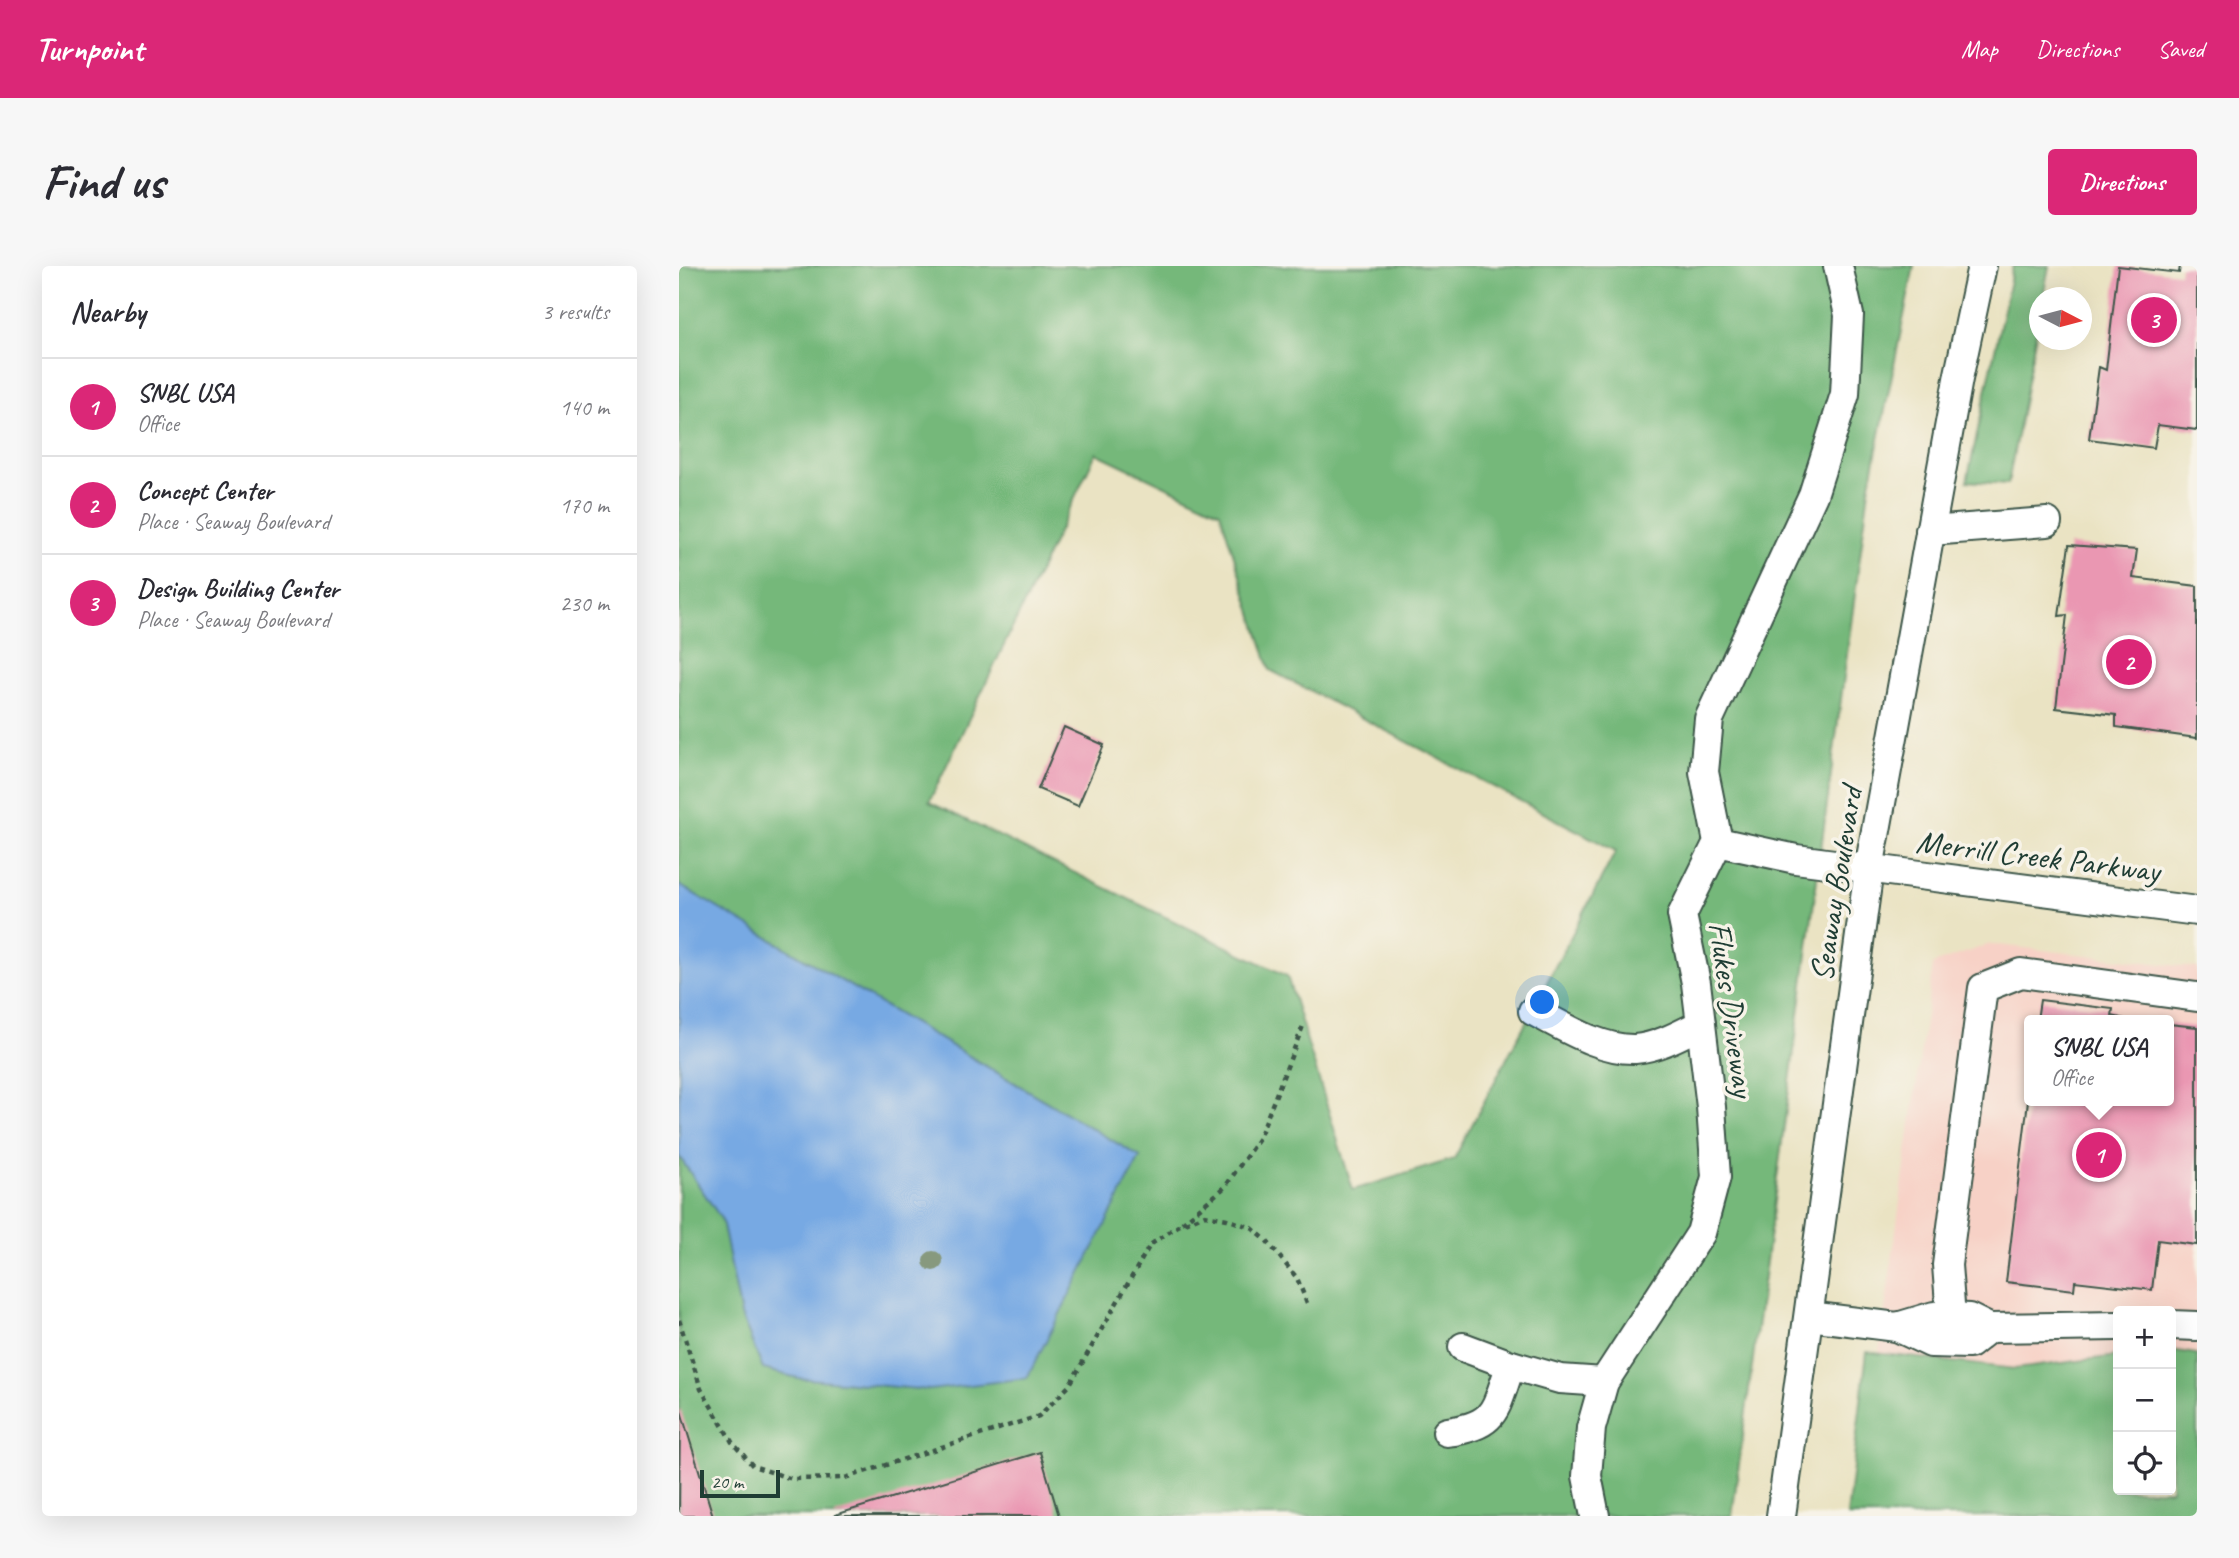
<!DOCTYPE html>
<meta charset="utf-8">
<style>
:root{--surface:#fff;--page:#f7f7f7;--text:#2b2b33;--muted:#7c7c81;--line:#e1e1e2;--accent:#db2777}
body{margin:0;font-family:Caveat,sans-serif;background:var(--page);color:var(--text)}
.controls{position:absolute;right:21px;bottom:21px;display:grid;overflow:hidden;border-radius:7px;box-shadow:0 7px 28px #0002}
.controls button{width:63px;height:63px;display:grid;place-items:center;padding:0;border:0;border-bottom:2px solid var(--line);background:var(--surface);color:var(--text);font:35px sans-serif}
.compass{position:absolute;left:1350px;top:21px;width:63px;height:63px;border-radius:50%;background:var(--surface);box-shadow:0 7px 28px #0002;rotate:96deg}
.scale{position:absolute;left:21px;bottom:18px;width:80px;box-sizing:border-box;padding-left:7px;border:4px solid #1f3d34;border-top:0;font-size:19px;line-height:24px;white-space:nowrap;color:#1f3d34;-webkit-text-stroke:5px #f7f3e8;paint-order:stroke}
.you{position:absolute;left:864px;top:737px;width:24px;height:24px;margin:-18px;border:5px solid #fff;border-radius:50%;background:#1a73e8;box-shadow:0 0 0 10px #1a73e833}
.badge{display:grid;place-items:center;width:46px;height:46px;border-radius:50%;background:var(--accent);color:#fff;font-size:23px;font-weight:700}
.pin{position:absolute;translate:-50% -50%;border:4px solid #fff;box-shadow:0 2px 7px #0006}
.popup{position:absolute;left:1345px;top:749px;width:150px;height:91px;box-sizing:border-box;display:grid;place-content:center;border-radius:7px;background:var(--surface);filter:drop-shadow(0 2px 5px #0005);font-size:23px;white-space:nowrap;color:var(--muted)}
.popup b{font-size:26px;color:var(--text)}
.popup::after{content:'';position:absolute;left:50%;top:100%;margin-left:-14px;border:14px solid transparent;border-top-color:var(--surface)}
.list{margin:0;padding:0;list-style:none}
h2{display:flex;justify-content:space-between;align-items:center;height:91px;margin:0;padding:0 28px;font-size:30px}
h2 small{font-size:23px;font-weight:400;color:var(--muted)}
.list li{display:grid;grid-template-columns:46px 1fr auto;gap:21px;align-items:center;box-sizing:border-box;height:98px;padding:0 28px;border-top:2px solid var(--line)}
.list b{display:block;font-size:26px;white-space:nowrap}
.list p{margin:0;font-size:23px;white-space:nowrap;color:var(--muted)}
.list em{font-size:23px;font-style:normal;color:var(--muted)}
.icon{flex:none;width:38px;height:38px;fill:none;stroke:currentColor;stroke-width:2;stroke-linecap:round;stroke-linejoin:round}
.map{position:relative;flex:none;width:1518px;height:1250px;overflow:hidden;border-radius:7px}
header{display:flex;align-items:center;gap:42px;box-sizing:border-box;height:98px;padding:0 35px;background:var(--accent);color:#fff}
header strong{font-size:33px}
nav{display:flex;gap:38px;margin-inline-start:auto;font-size:24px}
.intro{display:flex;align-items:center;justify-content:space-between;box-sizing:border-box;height:168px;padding:0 42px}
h1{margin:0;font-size:49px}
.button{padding:18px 32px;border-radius:7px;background:var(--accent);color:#fff;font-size:24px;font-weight:700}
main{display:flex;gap:42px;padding:0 42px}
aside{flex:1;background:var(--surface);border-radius:7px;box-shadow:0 7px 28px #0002}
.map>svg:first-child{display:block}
.built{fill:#f7d1c6;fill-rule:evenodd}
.forest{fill:#75b87a;stroke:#4a7a57;stroke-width:2;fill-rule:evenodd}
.water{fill:#77a9e3;stroke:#4b738c;stroke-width:2}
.building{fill:#ea97b2}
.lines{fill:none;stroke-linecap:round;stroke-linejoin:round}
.minor-casing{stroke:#3d5649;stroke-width:32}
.path{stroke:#3d5649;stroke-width:4.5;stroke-dasharray:5 5;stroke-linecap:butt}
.minor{stroke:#fff;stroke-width:28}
.tree{fill:#87997e}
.labels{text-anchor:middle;stroke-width:7;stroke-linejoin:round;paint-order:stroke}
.street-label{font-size:33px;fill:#1f3d34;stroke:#f7f3e8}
</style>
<header>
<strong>Turnpoint</strong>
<nav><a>Map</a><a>Directions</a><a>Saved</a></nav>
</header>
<div class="intro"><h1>Find us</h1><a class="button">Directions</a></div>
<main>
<aside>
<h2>Nearby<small>3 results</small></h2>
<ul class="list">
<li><span class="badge">1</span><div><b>SNBL USA</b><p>Office</p></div><em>140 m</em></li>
<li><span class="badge">2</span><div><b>Concept Center</b><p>Place · Seaway Boulevard</p></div><em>170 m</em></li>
<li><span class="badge">3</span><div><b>Design Building Center</b><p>Place · Seaway Boulevard</p></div><em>230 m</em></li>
</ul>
</aside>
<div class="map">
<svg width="1518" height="1250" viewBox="0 0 1518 1250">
<rect width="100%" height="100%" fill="#f7f3e8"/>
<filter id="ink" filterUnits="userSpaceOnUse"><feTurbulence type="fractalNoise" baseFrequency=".0143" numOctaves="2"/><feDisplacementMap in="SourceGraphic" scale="14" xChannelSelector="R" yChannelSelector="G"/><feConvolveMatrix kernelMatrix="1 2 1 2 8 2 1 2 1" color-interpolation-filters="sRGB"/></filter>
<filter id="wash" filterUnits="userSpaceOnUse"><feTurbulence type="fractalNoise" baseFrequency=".00686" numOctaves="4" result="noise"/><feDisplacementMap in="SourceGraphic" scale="28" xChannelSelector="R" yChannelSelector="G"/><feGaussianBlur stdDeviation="1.57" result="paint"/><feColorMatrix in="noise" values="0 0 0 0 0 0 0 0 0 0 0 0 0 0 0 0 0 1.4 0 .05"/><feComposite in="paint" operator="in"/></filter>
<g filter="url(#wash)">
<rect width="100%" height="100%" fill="#eae3c3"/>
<path class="built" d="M1311,678L1518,702V1088L1492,1084V1045H1439V1090L1336,1103L1200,1087L1254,698ZM1350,754H1490V835H1350Z"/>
<g class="forest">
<path d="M0,0H1235L1190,223L1053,1250H0V890L43,954L62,1049L84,1103L119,1112L251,1124L461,891L0,619ZM417,187L541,246L591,404L937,585L775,893L674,924L608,710L250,536Z"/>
<polygon points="1334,0 1370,0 1364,31 1360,32 1360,51 1329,218 1288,215"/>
<polygon points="1492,1084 1518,1088 1518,1250 1168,1250 1188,1086 1336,1103 1439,1090 1439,1224 1492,1224"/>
</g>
<polygon class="water" points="0,619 461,891 348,1112 251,1124 119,1112 84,1103 62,1049 43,954 0,890"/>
<g id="blocks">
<g class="building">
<polygon points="1439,0 1500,7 1501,0 1518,0 1518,164 1479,159 1475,182 1410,173 1420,101 1427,104"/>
<polygon points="1390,279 1458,284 1454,312 1518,320 1518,472 1437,461 1437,449 1377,442 1388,349 1380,350"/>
<polygon points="385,461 425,479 399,540 359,523"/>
<polygon points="1361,734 1434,743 1433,750 1450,754 1358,754"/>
<polygon points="1490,758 1518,761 1518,979 1479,974 1473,1024 1396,1015 1395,1024 1327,1016 1349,835 1490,835"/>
<polygon points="1,1142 34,1250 0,1250"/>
<polygon points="361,1186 380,1250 156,1250 156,1249"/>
</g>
</g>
</g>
<g filter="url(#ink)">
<use href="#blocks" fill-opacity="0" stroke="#3d5649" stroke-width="2"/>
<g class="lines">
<defs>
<g id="minor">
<polyline points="1251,265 1368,256"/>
<polyline points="1039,576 1117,593 1518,645"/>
<path d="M854,745C884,760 920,784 956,783C979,781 1002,768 1022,758"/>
<polyline points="1130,1050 1218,1061"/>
<polygon points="1255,1050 1290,1052 1310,1062 1290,1078 1252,1077 1218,1061"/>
<polyline points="1272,1051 1268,999 1304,722 1342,707 1518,731"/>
<polyline points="1492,1059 1518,1060"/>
<polyline points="1310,1062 1439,1060"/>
<polyline points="784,1081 832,1099 881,1113 925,1116"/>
<path d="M768,1166C820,1159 815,1143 832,1099"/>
<polyline points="916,1250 908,1210 912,1162 925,1116 1022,967 1037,911 1032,841 1017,717 1003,649 1039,576 1025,506 1030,453 1134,229 1166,128 1170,49 1159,0"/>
<polyline points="1102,1250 1190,603 1279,113 1303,0"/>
</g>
</defs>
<use href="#minor" class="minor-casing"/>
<g class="path">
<polyline points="503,957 546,921 580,872 624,760"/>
<polyline points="0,1054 22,1123 53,1176 74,1200 113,1213 166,1212 360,1150 390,1120 471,979 499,960 526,949 548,953 573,962 587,974 618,1012 628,1037"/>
</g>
<use href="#minor" class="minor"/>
</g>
<circle class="tree" cx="254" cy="995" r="10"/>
</g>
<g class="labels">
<g class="street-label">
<text transform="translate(1359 589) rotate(7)" y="12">Merrill Creek Parkway</text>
<text transform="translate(1156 618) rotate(-81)" y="12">Seaway Boulevard</text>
<text transform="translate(1054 743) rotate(82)" y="12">Flukes Driveway</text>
</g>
</g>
</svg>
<div class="controls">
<button>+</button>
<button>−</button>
<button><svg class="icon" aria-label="locate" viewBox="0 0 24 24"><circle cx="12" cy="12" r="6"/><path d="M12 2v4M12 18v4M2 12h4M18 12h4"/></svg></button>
</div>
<svg class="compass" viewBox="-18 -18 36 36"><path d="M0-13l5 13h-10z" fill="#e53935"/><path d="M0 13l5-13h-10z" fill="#7c7c81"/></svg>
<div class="scale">20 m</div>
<div class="you"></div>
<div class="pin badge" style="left:1420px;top:889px">1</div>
<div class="popup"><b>SNBL USA</b>Office</div>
<div class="pin badge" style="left:1450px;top:396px">2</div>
<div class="pin badge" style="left:1475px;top:54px">3</div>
</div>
</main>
